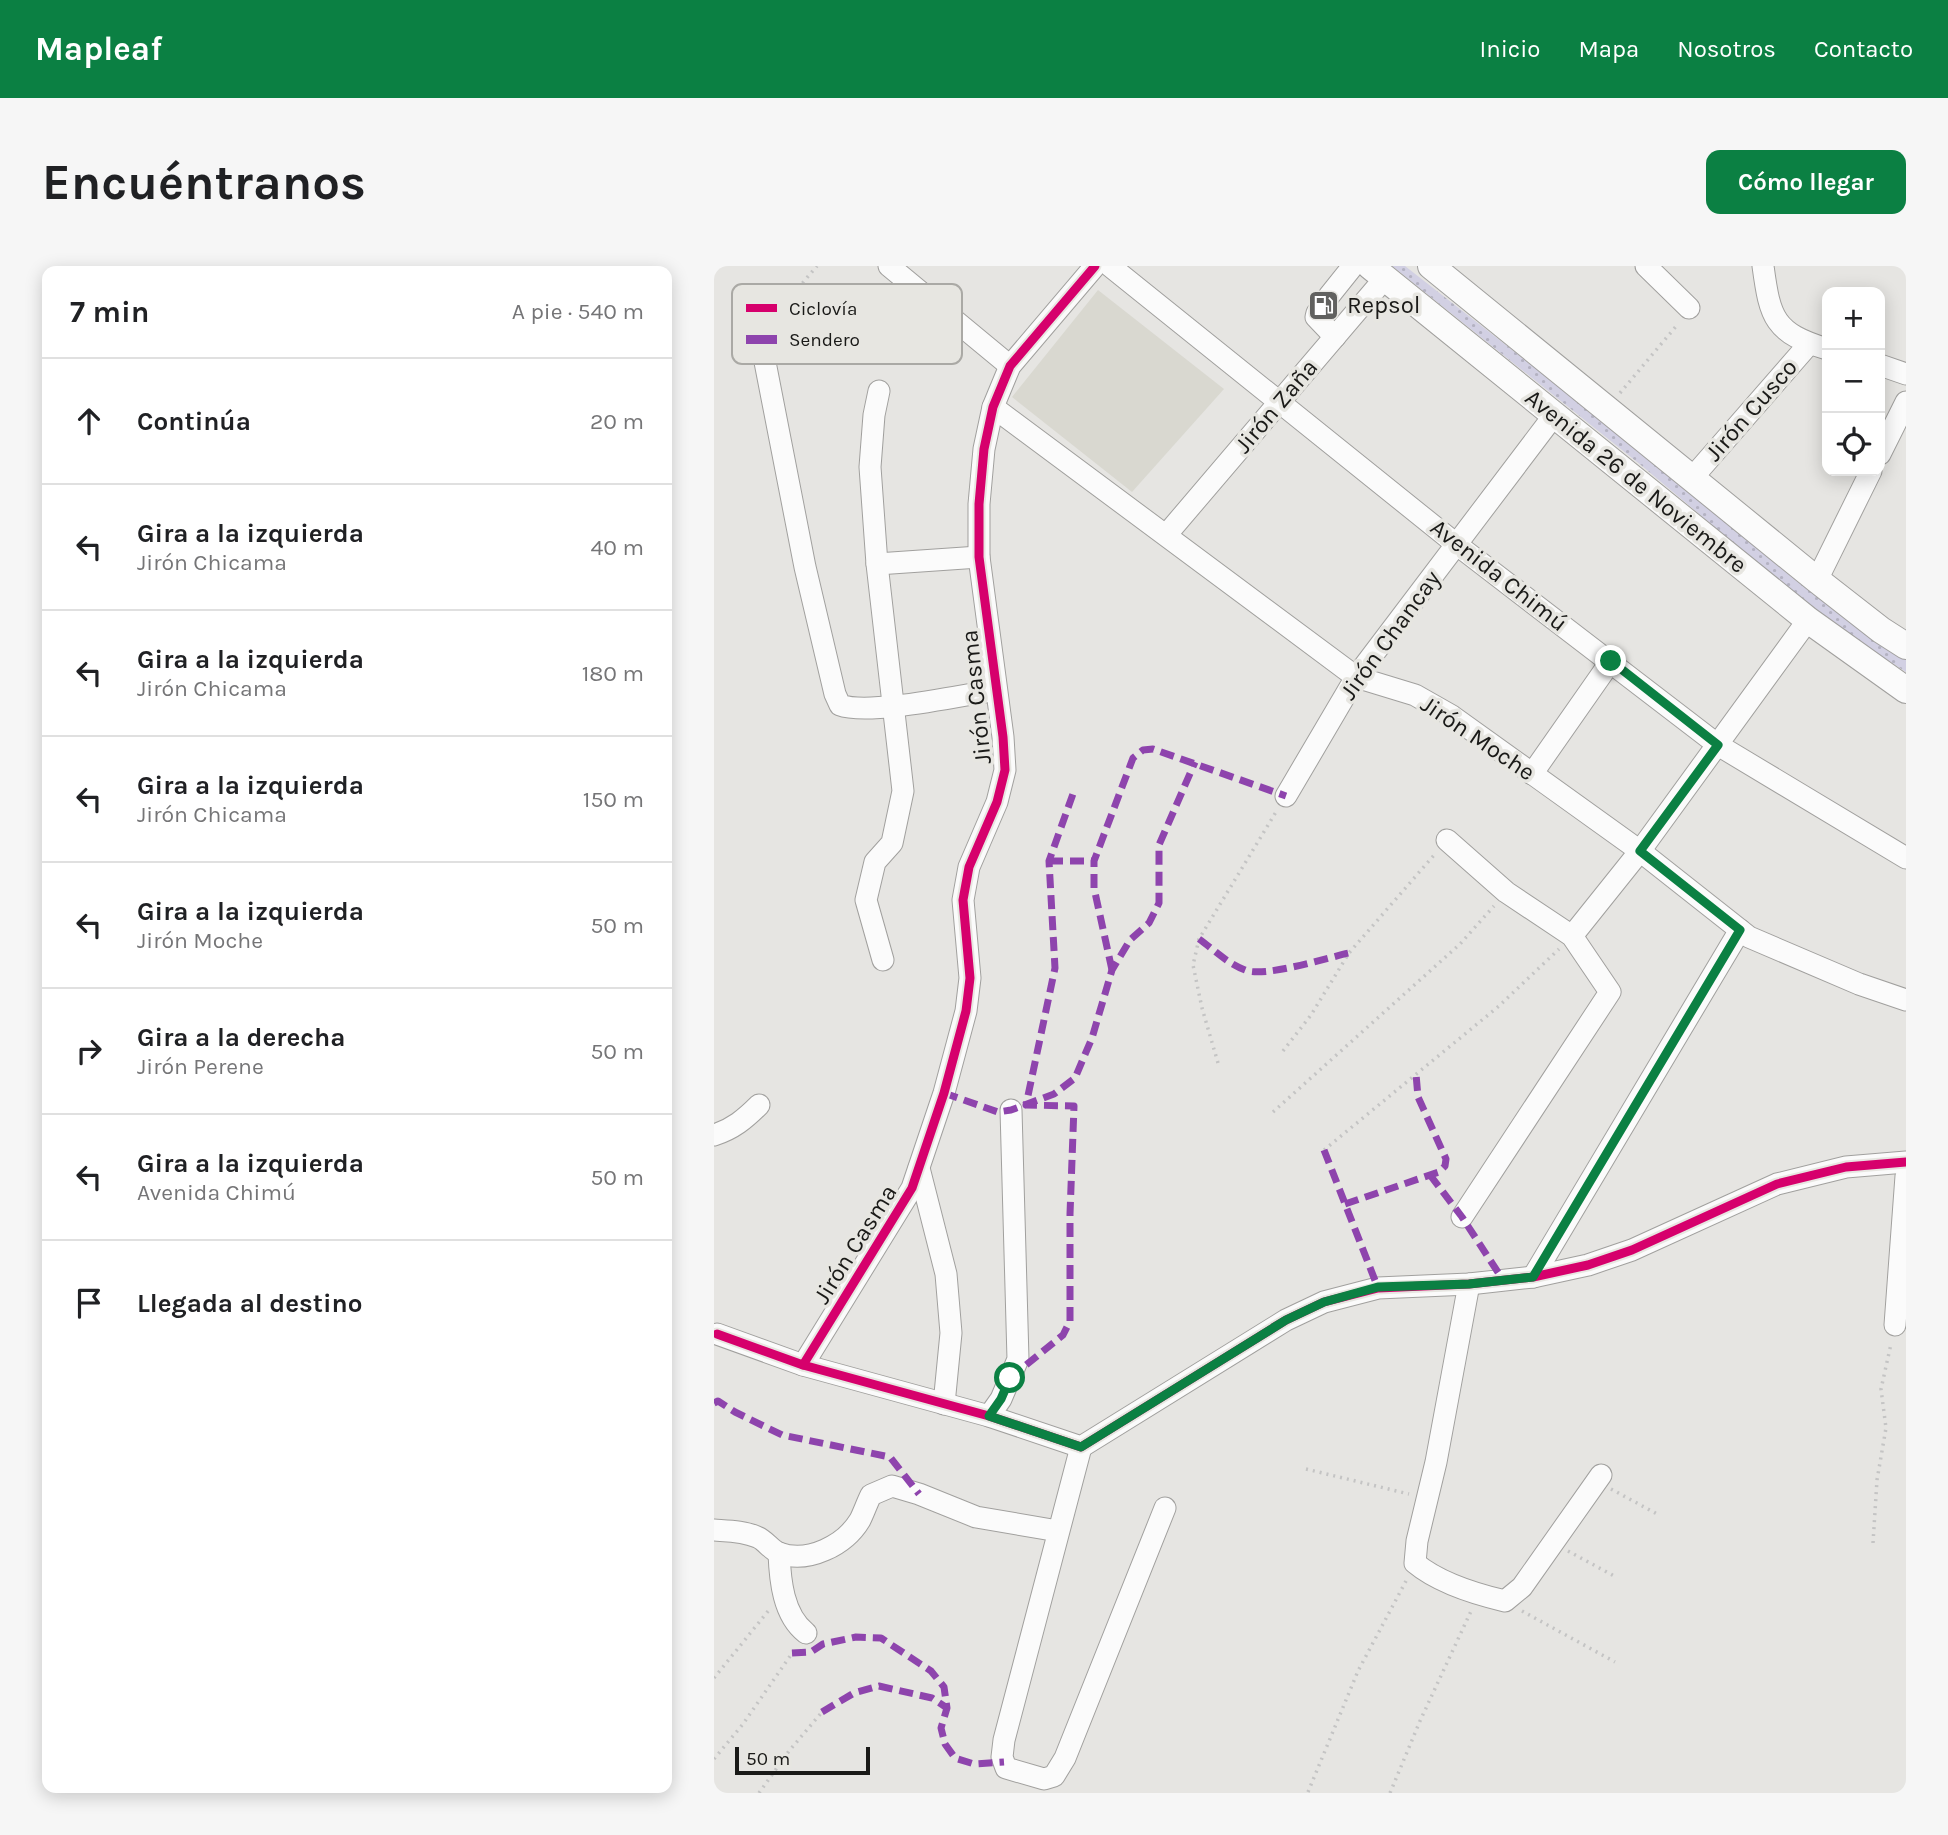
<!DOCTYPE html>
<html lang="es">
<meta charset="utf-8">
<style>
:root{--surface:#fff;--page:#f6f6f6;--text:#202124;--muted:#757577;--line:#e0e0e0;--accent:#0b8043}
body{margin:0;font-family:Karla,sans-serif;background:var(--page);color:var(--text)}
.controls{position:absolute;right:21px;top:21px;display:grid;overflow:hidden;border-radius:14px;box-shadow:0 4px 18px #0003}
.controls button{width:63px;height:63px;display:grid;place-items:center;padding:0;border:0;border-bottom:2px solid var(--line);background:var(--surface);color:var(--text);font:35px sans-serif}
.scale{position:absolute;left:21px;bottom:18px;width:135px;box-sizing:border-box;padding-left:7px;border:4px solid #1a1a18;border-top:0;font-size:19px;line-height:24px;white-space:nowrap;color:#1a1a18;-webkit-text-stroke:5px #e7e6e1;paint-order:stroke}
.stop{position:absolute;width:21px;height:21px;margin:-16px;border:5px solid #0b8043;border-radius:50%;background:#fff}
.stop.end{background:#0b8043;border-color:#fff;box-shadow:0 2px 7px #0008}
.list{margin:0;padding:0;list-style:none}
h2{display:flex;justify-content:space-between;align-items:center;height:91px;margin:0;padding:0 28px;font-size:30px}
h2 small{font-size:23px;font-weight:400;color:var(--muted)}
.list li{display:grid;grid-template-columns:46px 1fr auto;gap:21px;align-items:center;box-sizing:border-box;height:126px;padding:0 28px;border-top:2px solid var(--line)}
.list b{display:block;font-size:26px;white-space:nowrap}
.list p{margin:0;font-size:23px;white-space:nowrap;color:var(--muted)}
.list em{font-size:23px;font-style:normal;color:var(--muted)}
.icon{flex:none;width:38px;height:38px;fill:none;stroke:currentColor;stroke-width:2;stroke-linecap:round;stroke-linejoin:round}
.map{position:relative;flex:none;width:1192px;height:1527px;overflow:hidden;border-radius:14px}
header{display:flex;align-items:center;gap:42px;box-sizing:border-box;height:98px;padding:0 35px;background:var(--accent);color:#fff}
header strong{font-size:33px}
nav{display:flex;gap:38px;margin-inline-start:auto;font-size:24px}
.intro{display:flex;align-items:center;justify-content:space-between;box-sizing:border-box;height:168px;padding:0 42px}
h1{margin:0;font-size:49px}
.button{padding:18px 32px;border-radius:14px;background:var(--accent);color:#fff;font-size:24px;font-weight:700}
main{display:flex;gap:42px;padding:0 42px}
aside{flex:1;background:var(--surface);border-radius:14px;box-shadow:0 4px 18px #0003}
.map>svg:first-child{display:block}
.built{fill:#d9d8d0}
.grass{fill:url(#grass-dots)}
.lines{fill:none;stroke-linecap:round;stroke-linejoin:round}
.minor-casing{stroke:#a1a09e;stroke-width:23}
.major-casing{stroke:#a1a09e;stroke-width:28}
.path{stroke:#c4c4c4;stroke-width:3.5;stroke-dasharray:2 5;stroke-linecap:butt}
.minor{stroke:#fbfbfb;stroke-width:21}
.major{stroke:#fbfbfb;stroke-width:26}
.quiet{stroke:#8e44ad;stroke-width:7;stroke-dasharray:14 7;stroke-linecap:butt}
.cycleway-casing{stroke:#e7e6e1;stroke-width:13}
.cycleway{stroke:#d6006c;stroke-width:9}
.route{stroke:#0b8043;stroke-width:9}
.labels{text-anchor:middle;stroke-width:7;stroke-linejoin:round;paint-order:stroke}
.poi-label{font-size:24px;fill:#1a1a18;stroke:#e7e6e1;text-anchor:start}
.street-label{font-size:24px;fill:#1a1a18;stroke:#e7e6e1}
.key{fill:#e7e6e1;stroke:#aaa9a5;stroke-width:2}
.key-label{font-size:19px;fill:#1a1a18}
</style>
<header>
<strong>Mapleaf</strong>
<nav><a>Inicio</a><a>Mapa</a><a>Nosotros</a><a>Contacto</a></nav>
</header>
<div class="intro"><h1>Encuéntranos</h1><a class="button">Cómo llegar</a></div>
<main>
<aside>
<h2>7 min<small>A pie · 540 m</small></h2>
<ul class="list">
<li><svg class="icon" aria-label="ahead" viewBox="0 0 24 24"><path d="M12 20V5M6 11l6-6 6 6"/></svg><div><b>Continúa</b></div><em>20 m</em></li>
<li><svg class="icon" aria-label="left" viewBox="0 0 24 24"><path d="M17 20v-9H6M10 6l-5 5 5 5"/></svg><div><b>Gira a la izquierda</b><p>Jirón Chicama</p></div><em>40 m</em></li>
<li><svg class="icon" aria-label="left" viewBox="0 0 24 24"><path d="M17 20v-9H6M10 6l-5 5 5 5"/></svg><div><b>Gira a la izquierda</b><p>Jirón Chicama</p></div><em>180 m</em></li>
<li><svg class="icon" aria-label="left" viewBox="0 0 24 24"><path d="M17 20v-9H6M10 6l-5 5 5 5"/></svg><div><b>Gira a la izquierda</b><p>Jirón Chicama</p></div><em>150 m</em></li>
<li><svg class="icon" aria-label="left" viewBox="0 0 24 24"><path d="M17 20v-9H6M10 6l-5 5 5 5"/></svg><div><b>Gira a la izquierda</b><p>Jirón Moche</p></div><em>50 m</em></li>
<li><svg class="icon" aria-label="right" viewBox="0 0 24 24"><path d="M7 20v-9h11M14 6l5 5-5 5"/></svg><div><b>Gira a la derecha</b><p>Jirón Perene</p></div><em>50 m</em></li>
<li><svg class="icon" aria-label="left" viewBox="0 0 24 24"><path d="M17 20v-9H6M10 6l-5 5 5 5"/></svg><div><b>Gira a la izquierda</b><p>Avenida Chimú</p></div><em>50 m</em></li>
<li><svg class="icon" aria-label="arrive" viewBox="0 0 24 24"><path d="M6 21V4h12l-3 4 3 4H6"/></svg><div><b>Llegada al destino</b></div></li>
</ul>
</aside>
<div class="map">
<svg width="1192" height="1527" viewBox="0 0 1192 1527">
<defs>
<pattern id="grass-dots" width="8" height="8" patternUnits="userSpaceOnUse" patternTransform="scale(1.75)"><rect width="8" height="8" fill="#d2d0e3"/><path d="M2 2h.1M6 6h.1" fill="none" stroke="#b4b2c2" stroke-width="1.8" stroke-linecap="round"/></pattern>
</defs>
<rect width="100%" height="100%" fill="#e6e5e2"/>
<polygon class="built" points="384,24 510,123 418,226 298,131"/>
<polygon class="grass" points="678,0 691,0 871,141 1144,363 1192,394 1192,406 1138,371 1083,330 928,200"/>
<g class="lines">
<defs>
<g id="minor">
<polyline points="175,0 296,100"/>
<polyline points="396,0 742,278 1004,479 1192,592"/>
<polyline points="932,0 975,42"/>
<path d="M1049,0C1056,52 1060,67 1113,83"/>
<polyline points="615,30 639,0"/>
<polyline points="603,47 602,51 621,71"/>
<path d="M51,96L91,301L121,428L126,439C155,450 248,429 282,424"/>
<polyline points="1166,99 1192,108"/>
<polyline points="165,125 160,149 156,201 163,298 189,525 178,577 161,596 152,634 169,694"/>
<polyline points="279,141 642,411 701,429 738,450 926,585 1035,671 1145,718 1192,734"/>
<polyline points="1166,188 1192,136"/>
<polyline points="979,211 1095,78"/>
<polyline points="453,268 671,12"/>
<polyline points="163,298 265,291"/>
<polyline points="1103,314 1157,205"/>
<polyline points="818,508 897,395"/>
<polyline points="572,530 642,411 841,148"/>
<polyline points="733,574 792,626 858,670 896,726 748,951"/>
<polyline points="858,670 926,585 1094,354"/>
<path d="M0,869C19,863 31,853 45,839"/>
<polyline points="205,902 232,1008 237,1067 230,1138"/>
<polyline points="819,1011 1026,664"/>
<path d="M755,1018L722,1196L703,1275L701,1297C725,1317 761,1328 791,1335L808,1321L887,1209"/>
<polyline points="1181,1059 1192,910"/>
<polyline points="3,1068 89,1099 275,1150 367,1181 572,1054 610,1036 664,1022 755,1018 819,1011 874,999 918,984 1063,918 1132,901 1192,896"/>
<polyline points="89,1099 198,922 230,827 252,745 256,712 249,634 255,601 283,536 291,504 289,471 265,291 265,238 270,183 279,141 296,100 381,0"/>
<polyline points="275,1150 287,1133 304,1093 297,844"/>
<polyline points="367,1181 290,1474 288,1491 292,1502 330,1513 340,1510 351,1492 451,1242"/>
<path d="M0,1264C14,1265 30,1265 43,1271C51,1274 57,1284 65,1287C94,1298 131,1279 146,1254C150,1246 153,1237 157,1229L178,1220L205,1228L262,1251L344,1265"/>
<path d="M65,1287C66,1314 69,1349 92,1367"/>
</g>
<g id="major">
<polyline points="656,0 1094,354 1192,424"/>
<polyline points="717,0 1103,314 1167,364 1192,380"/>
</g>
</defs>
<use href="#minor" class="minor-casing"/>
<use href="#major" class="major-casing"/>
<g class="path">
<polyline points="46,78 45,68 103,0"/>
<polyline points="906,127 964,58"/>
<polyline points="569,785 597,749 635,687 721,588"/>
<polyline points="504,797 488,742 479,699 485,673 562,546"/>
<polyline points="559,846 746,678 780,640"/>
<polyline points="610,884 785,740 845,683"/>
<polyline points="592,1203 695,1228"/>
<polyline points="897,1223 945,1249"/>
<polyline points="1159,1277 1163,1214 1172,1162 1167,1123 1177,1078"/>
<polyline points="854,1285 902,1311"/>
<polyline points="808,1345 901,1396"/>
<polyline points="0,1412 55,1344"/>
<polyline points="0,1493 29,1458 81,1383"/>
<polyline points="594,1526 644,1405 692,1315"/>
<polyline points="45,1527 75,1485 108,1446"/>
<polyline points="676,1527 706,1455 758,1343"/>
</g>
<use href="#minor" class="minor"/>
<use href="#major" class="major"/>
<g class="quiet">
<polyline points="335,595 380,595"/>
<path d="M485,673C499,683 514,698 531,704C550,712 612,692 635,687"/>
<polyline points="398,704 380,622 380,595 419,492 429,484 439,483 572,530"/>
<polyline points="230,827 284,846 297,844 340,828 361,812 378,772 398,704 416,674 435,657 445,637 445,579 481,496"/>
<polyline points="610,884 664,1022"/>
<polyline points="716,909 748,951 789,1014"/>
<polyline points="631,938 725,906 731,900 732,893 704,831 702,808"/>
<polyline points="296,1112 349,1069 356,1055 356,948 360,840 312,839 341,702 335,595 360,525"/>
<polyline points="0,1137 4,1135 21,1146 68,1169 176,1191 205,1228"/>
<polyline points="78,1387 97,1386 109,1378 142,1371 167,1372 217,1405 230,1421 233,1442 227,1462 231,1478 241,1492 260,1498 290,1496"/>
<polyline points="108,1446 140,1427 165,1420 218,1432 233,1442"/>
</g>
<defs>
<g id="cycleway">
<polyline points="3,1068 89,1099 275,1150 367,1181 572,1054 610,1036 664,1022 755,1018 819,1011 874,999 918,984 1063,918 1132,901 1192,896"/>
<polyline points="89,1099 198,922 230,827 252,745 256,712 249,634 255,601 283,536 291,504 289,471 265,291 265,238 270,183 279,141 296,100 381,0"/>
</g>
</defs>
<use href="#cycleway" class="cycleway-casing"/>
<use href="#cycleway" class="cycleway"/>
</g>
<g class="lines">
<polyline class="route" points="296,1112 287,1133 275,1150 367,1181 572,1054 610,1036 664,1021 755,1018 819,1011 1026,664 926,585 1004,479 897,395"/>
</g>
<defs>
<symbol id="fuel-square" viewBox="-11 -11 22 22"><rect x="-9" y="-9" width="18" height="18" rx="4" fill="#61615f" stroke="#e7e6e1"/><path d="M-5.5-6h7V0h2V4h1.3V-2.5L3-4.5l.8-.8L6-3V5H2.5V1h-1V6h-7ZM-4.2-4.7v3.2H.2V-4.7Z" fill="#fff"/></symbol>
</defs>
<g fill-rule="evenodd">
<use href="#fuel-square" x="592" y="22" width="35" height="35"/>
</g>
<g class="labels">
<g class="poi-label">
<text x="633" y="47">Repsol</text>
</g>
<g class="street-label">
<text transform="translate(562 140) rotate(-50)" y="8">Jirón Zaña</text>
<text transform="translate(1037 144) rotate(-49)" y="8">Jirón Cusco</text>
<text transform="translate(922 215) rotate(39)" y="8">Avenida 26 de Noviembre</text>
<text transform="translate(785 309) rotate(38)" y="8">Avenida Chimú</text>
<text transform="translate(676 369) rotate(-54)" y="8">Jirón Chancay</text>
<text transform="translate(262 431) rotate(-96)" y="8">Jirón Casma</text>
<text transform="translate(764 472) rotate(34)" y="8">Jirón Moche</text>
<text transform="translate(141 978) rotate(-58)" y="8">Jirón Casma</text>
</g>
</g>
<rect x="18" y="18" width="230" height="80" rx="10" class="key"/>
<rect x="32" y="38" width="31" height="8" fill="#d6006c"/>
<rect x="32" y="69" width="31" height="9" fill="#8e44ad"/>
<g class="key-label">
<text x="75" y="49">Ciclovía</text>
<text x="75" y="80">Sendero</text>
</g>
</svg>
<div class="controls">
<button>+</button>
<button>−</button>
<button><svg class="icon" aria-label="locate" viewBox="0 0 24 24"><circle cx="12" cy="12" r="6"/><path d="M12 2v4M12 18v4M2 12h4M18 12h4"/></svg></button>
</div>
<div class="scale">50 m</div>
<div class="stop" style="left:296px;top:1112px"></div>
<div class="stop end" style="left:897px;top:395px"></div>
</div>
</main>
